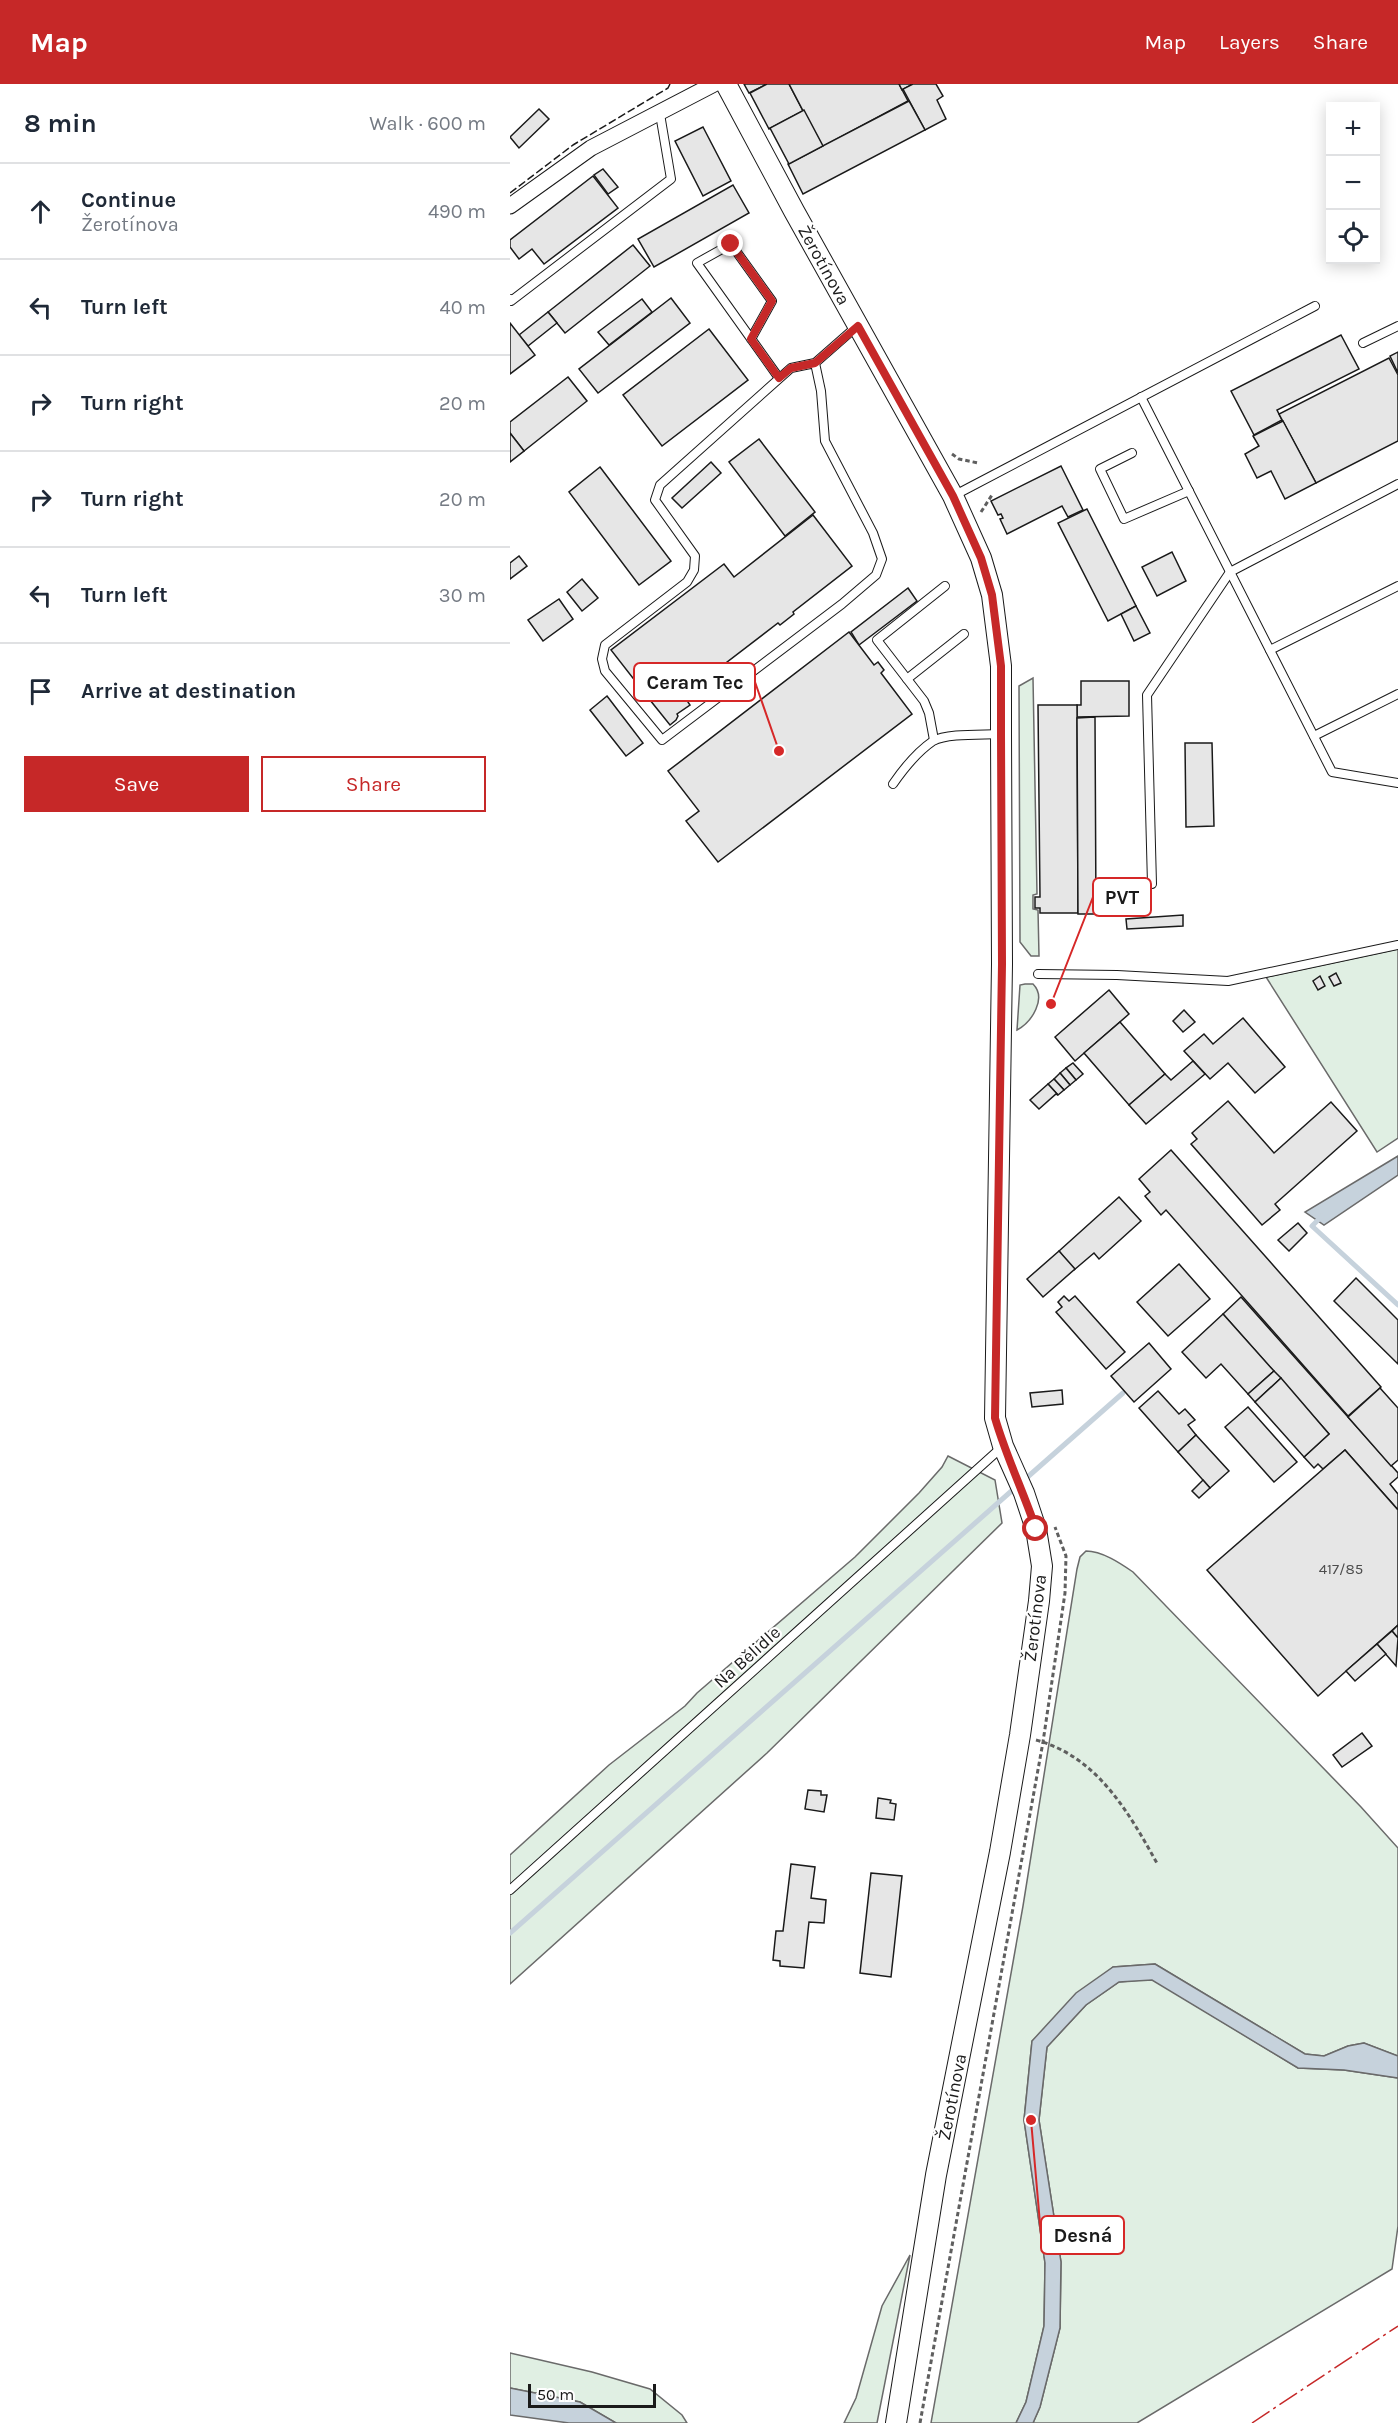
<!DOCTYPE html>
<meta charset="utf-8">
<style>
:root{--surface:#fff;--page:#f2f2f3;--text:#1f2937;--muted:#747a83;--line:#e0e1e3;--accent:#c62828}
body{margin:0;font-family:Karla,sans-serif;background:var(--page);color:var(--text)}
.controls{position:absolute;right:18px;top:18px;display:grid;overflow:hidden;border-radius:0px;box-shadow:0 3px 15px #0003}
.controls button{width:54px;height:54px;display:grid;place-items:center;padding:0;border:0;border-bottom:2px solid var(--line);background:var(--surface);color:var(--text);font:30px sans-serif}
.scale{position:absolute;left:18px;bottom:15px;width:128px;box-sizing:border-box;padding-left:6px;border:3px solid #1a1a1a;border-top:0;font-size:16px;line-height:21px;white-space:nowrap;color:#1a1a1a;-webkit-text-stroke:4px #fff;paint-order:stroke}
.stop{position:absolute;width:18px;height:18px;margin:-14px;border:4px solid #c62828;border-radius:50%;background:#fff}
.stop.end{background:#c62828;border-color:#fff;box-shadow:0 2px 6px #0008}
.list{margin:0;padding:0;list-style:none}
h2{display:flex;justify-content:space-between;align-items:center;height:78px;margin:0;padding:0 24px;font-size:26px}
h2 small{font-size:20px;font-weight:400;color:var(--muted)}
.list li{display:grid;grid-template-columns:39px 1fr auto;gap:18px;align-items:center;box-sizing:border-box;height:96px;padding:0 24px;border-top:2px solid var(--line)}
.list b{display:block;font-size:22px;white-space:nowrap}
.list p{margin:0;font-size:20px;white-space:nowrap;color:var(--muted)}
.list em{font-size:20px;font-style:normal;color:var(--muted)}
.actions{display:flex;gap:12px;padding:18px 24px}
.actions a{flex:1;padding:14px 0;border:2px solid var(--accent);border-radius:0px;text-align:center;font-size:21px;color:var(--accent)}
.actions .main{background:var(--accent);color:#fff}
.icon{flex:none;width:33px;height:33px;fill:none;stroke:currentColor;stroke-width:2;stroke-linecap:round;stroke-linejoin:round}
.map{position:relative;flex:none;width:888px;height:2339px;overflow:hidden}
header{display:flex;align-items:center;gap:36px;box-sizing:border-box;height:84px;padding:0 30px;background:var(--accent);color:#fff}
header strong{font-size:28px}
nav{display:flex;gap:33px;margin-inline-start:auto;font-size:21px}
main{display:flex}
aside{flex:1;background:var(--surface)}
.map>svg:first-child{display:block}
.green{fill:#e0efe3;stroke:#6a6a6a;stroke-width:1.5}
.water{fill:#c6d2dc;stroke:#6a6a6a;stroke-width:1.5}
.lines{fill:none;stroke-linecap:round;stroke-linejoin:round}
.stream{stroke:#c6d2dc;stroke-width:5}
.building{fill:#e6e6e6;stroke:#1a1a1a;stroke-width:1.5}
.service-casing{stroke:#1a1a1a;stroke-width:10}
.minor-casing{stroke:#1a1a1a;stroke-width:17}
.tertiary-casing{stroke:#1a1a1a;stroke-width:22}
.path{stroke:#5f5f5f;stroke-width:3;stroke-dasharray:4.5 3;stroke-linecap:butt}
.service{stroke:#fff;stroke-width:8}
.minor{stroke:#fff;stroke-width:15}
.tertiary{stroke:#fff;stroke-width:20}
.fence{stroke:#1a1a1a;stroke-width:1.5;stroke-dasharray:8 3;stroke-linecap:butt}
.power{stroke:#c62828;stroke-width:1.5;stroke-dasharray:21 4.5 3 4.5;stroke-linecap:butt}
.route{stroke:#c62828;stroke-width:8}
.labels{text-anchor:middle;stroke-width:4.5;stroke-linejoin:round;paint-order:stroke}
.number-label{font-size:15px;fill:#4d4d4d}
.street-label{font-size:18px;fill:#1a1a1a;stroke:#fff}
.leader{fill:none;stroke:#d62828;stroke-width:2}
.callout-dot{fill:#d62828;stroke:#fff;stroke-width:2}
.callout{fill:#fff;stroke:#d62828;stroke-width:2}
.callout-label{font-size:20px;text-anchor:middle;font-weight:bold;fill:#1a1a1a}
</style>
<header>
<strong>Map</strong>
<nav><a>Map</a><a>Layers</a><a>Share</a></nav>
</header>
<main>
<aside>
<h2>8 min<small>Walk · 600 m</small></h2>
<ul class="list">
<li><svg class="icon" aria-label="ahead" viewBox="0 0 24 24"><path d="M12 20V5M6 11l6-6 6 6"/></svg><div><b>Continue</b><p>Žerotínova</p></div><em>490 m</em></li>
<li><svg class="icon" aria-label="left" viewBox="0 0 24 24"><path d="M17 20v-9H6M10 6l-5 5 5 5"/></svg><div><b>Turn left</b></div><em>40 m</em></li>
<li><svg class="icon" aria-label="right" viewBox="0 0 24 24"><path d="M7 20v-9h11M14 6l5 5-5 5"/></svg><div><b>Turn right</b></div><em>20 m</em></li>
<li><svg class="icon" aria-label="right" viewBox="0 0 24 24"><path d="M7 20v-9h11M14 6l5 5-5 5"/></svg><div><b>Turn right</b></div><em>20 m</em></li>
<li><svg class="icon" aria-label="left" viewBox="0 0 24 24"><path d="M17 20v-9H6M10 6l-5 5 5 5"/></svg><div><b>Turn left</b></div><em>30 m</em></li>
<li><svg class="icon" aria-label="arrive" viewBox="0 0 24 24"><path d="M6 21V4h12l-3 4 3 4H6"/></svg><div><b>Arrive at destination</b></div></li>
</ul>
<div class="actions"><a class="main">Save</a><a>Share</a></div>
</aside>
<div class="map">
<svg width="888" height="2339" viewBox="0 0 888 2339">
<rect width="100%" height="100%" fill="#fff"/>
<g class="green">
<polygon points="523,594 527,810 523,811 523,825 528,826 529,872 521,872 510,858 509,602"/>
<polygon points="888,865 888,1054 867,1068 756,893"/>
<path d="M515,900H523C537,914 522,938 507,946L510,901Z"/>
<polygon points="438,1372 485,1396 492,1439 257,1669 0,1900 0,1771 99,1681 175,1622 187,1609 345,1473 409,1409 432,1383"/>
<path d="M576,1467C592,1467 610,1479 623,1488L851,1723L888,1764V1972L854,1959L838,1962L814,1972L795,1970L645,1880L603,1883L522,1957L514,2036L535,2179L534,2242L516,2318L506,2339H421L513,1822L567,1485L570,1473Z"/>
<polygon points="642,1895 788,1984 834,1986 888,1994 888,2142 882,2185 627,2339 523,2339 530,2323 550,2244 551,2178 529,2036 537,1963 576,1921 609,1898"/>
<polygon points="400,2171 367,2339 334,2339 346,2314 372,2222"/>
<polygon points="0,2269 82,2288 140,2305 172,2331 177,2339 106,2339 70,2318 0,2304"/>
</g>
<g class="water">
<polygon points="888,1072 888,1091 814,1141 795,1128"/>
<polygon points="645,1880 795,1970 814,1972 838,1962 854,1959 888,1972 888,1994 834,1986 788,1984 642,1896 609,1898 576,1921 537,1963 529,2036 551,2178 550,2244 530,2323 523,2339 506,2339 516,2318 534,2242 535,2179 514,2036 522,1957 566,1909 603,1883"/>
<polygon points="0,2304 70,2318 106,2339 59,2339 0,2331"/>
</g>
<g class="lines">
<g class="stream">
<polyline points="812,1132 802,1142 888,1221"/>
<polyline points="513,1397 613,1309"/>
<polyline points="0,1849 506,1403"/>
</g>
</g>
<g class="building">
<polygon points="234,0 257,0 239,9"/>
<polygon points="257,0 279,0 293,27 259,45 240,9"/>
<polygon points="279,0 389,0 398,17 312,63"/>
<polygon points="389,0 403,0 392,6"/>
<polygon points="403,0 426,0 433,12 427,16 436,35 415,46 393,5"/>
<polygon points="399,17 415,46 293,110 278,80"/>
<polygon points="29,25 39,35 9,64 0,53"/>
<polygon points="294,26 313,62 279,80 260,44"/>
<polygon points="193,43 221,97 193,112 165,57"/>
<polygon points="93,85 108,103 98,110 84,91"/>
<polygon points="83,92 108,124 34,180 22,165 9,175 0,163 0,156"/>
<polygon points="223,101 239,129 144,183 128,155"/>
<polygon points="123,161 140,182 55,249 38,228"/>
<polygon points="161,214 180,239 88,309 69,285"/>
<polygon points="132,215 142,228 99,261 88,248"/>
<polygon points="38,228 47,239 18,262 9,251"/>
<polygon points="0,239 25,271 0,290"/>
<polygon points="199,245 238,296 152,362 113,311"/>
<polygon points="831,251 849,285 767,326 772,336 744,351 721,307"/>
<polygon points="888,268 888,289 880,272"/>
<polygon points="879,274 888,291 888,357 806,399 769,330"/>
<polygon points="58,293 77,317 14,367 0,349 0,338"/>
<polygon points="773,337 806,399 775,415 761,387 747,394 735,370 749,362 743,352"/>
<polygon points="0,349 14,367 0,378"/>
<polygon points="249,355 305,428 275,452 219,378"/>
<polygon points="201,378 211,389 172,424 162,414"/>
<polygon points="551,382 573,426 558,433 552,422 497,450 490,435 493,434 491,430 488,431 481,417"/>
<polygon points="90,383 161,477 129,501 59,408"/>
<polygon points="577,425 626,522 598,537 548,439"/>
<polygon points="303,431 342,482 283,528 284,530 270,541 268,539 174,611 164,597 140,616 101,566 214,480 224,493"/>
<polygon points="662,468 676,497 647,512 632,483"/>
<polygon points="9,472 17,482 0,495 0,479"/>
<polygon points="72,495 88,514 72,527 57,508"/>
<polygon points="398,504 407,517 349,561 341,548"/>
<polygon points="49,515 63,535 33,557 18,536"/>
<polygon points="626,522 640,549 624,557 611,530"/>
<polygon points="339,548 364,581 368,578 374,586 371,589 402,630 208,778 176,737 189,727 158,687"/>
<polygon points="164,597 180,621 167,630 168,632 166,636 160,641 140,616"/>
<polygon points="571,597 619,597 619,632 567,633 567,621 571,621"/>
<polygon points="97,612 133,659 116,672 80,626"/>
<polygon points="528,621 567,621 568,829 530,829 530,824 525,824 525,813 530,813"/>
<polygon points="585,633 586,830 568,830 567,634"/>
<polygon points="675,659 702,659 704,742 676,743"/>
<polygon points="673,831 673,842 617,845 616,835"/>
<polygon points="826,889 831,899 824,902 819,893"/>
<polygon points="810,892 815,902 808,906 803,897"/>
<polygon points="599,906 619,930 565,977 545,953"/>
<polygon points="674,926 685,938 673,948 663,937"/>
<polygon points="733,934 775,983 745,1009 718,979 700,995 674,967 694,950 703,960"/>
<polygon points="610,938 655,990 619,1021 574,969"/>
<polygon points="683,977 695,990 636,1040 619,1021 655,990 661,996"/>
<polygon points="563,979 573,990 566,996 556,984"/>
<polygon points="556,984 566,996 560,1001 550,989"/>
<polygon points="550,989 560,1001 554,1006 544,995"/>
<polygon points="544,995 554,1006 548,1011 538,1000"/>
<polygon points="538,1000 548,1011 546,1010 529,1025 520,1016"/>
<polygon points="718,1017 764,1069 821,1018 847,1047 765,1120 770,1126 752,1141 681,1060 687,1055 682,1049"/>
<polygon points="661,1066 871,1303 838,1332 656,1126 651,1131 635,1112 640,1108 629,1095"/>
<polygon points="609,1113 631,1137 589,1175 584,1169 564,1186 549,1167"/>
<polygon points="788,1139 797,1149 779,1167 768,1156"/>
<polygon points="549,1167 565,1185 533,1213 517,1195"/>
<polygon points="669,1180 700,1215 658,1252 627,1218"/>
<polygon points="846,1194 888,1236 888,1280 824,1217"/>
<polygon points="554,1212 559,1217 565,1212 615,1268 596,1285 546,1228 552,1223 548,1218"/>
<polygon points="731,1213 888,1389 888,1393 880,1400 888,1410 888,1426 835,1366 813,1385 808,1380 804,1384 794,1373 819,1350 713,1230"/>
<polygon points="713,1230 764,1287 738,1310 711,1280 696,1294 672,1268"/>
<polygon points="639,1259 661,1285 624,1318 601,1292"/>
<polygon points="764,1287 771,1294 745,1318 738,1310"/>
<polygon points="771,1294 819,1350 794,1373 745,1318"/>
<polygon points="870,1304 888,1324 888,1376 881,1382 838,1333"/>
<polygon points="552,1306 553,1320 522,1323 520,1309"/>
<polygon points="648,1307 669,1330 675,1325 685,1336 678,1341 686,1351 668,1368 629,1324"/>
<polygon points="738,1323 787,1378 764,1398 715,1343"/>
<polygon points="686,1351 719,1387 700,1404 668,1368"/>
<polygon points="835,1366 888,1426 888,1541 808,1612 697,1486"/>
<polygon points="693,1396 700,1404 689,1414 682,1407"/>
<polygon points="888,1541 888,1554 882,1547"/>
<polygon points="882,1547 888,1554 886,1582 867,1560"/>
<polygon points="867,1560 876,1570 845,1597 836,1587"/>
<polygon points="852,1649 862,1662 832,1683 823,1671"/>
<polygon points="298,1706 311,1707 311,1711 317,1711 314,1728 295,1725"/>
<polygon points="368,1714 381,1716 380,1719 386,1720 384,1736 366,1734"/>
<polygon points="281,1780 305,1783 301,1814 316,1816 314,1839 299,1838 294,1884 270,1882 270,1877 263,1876 266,1847 273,1847"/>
<polygon points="361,1789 392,1792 381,1893 350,1889"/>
</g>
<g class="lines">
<defs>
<g id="service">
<polyline points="0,215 1,217 161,95 150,30"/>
<polyline points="241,255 262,217 221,160 187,179 269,294"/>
<polyline points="853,259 888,242"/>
<polyline points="305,279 311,307 315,357 363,449 372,475 366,491 332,520 152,656 95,587 92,575 95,561 177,498 184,486 185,472 145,416 150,401 281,284 305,279 346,243"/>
<polyline points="631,313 822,688 888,699"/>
<polyline points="622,369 590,385 614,435 679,407"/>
<polyline points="445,411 805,222"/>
<polyline points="760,566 888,502"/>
<polyline points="397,595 454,550"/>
<polyline points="804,652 888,610"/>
<polyline points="424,656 419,629 414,617 367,556 435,502"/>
<path d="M383,700C394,684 407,668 423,657C437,649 472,651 490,650"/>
<polyline points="642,800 637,611 720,488 888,400"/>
<polyline points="528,890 607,891 718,897 888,861"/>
<polyline points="0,1806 492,1363"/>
</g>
<polyline id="minor" points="0,122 81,64 204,0"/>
<polyline id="tertiary" points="216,0 284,127 443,412 471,474 482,511 491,582 491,650 492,880 485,1334 493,1362 514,1409 526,1445 532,1482 529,1517 510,1651 490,1768 426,2091 386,2339"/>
</defs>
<use href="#service" class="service-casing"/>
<use href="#minor" class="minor-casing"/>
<use href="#tertiary" class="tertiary-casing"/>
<g class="path">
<polyline points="442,370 449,375 468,379"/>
<polyline points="471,428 482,411"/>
<path d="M526,1656C588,1673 619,1729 648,1781"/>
<polyline points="410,2339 533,1658 555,1509 556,1472 545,1443"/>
</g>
<use href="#service" class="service"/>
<use href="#minor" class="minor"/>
<use href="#tertiary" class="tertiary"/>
<polyline class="fence" points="0,109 63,61 158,4 160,0"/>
<polyline class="power" points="742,2339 888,2242"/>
</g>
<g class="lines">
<path class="route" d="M221,160L262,217L241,255L269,294L281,284L305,279L348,242L443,412L471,474L482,511L491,582V650L492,880L485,1334C496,1372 513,1407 526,1445"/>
</g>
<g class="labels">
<g class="number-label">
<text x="831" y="1490">417/85</text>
</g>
<g class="street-label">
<text transform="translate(314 181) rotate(61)" y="6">Žerotínova</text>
<text transform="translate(525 1534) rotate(-83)" y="6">Žerotínova</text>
<text transform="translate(237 1573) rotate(-42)" y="6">Na Bělidle</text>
<text transform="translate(442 2013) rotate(-79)" y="6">Žerotínova</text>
</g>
</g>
<path class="leader" d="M269 667L245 598M541 920L583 813M521 2036L531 2151"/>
<g class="callout-dot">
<circle cx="269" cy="667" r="6"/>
<circle cx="541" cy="920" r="6"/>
<circle cx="521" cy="2036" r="6"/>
</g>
<g class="callout">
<rect x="124" y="579" width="121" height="38" rx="6"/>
<rect x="583" y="794" width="58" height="38" rx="6"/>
<rect x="531" y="2132" width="83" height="38" rx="6"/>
</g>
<g class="callout-label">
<text x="185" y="605">Ceram Tec</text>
<text x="612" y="820">PVT</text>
<text x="573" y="2158">Desná</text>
</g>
</svg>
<div class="controls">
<button>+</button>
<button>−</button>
<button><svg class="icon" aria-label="locate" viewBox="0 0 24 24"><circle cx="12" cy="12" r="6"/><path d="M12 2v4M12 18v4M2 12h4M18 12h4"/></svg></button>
</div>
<div class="scale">50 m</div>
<div class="stop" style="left:526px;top:1445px"></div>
<div class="stop end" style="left:221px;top:160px"></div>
</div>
</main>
